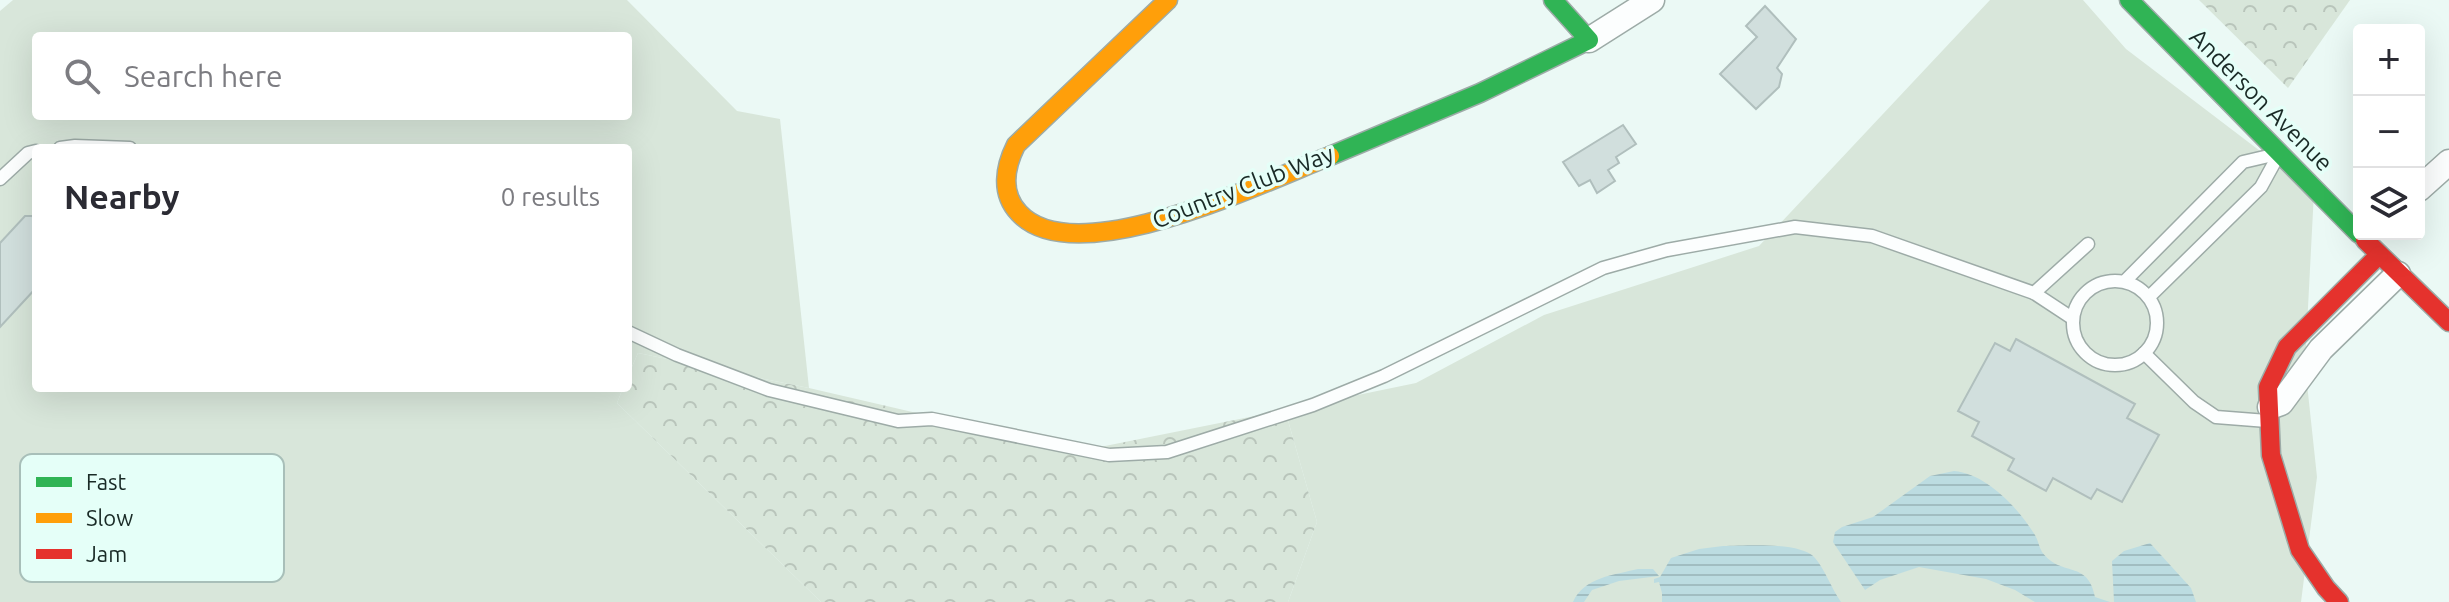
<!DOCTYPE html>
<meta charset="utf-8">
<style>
:root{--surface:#fff;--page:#f2f2f3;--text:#2b2b33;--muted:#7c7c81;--line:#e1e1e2}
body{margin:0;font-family:Ubuntu,sans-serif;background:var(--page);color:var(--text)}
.controls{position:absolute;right:24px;top:24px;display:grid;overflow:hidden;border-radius:8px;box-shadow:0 8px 32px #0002}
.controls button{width:72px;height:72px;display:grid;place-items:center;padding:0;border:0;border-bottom:2px solid var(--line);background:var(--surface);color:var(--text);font:40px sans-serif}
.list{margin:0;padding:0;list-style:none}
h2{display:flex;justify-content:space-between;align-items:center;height:104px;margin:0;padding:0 32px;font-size:34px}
h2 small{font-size:26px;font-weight:400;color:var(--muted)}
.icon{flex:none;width:44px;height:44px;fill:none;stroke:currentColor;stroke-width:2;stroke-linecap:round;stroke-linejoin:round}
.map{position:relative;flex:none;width:2449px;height:602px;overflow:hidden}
.search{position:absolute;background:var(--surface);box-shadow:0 8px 32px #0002;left:32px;top:32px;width:600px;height:88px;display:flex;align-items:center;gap:20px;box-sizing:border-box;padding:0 28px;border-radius:8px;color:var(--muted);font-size:30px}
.panel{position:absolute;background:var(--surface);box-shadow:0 8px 32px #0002;left:32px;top:144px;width:600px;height:248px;border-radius:8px}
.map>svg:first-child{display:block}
.green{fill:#d8e6da;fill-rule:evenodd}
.forest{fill:url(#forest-crowns)}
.water{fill:url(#water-rules)}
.building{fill:#d1dfdd;stroke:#b0bfbd;stroke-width:2}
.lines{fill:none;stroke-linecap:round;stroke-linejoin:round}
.lane-casing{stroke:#9daba7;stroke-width:15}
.street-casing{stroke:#9daba7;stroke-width:27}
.fast-casing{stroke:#9daba7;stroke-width:21}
.slow-casing{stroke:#9daba7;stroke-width:21}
.jam-casing{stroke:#9daba7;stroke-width:21}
.lane{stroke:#fcfefe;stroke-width:12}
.street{stroke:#fcfefe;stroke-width:24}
.fast{stroke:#30b455;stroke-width:18}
.slow{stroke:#ff9f0a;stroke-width:18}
.jam{stroke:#e5322d;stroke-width:18}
.labels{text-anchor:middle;stroke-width:7;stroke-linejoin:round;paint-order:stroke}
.street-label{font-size:24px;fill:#192a26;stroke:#e5fff8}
.key{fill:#e5fff8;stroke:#a8bfb9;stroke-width:2}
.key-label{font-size:22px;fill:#192a26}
</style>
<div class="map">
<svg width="2449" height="602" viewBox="0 0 2449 602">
<defs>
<pattern id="forest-crowns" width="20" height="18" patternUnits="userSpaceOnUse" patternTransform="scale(2)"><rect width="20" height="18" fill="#d8e6da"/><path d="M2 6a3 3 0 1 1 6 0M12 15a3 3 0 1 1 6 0" fill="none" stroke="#b9c5bb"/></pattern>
<pattern id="water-rules" width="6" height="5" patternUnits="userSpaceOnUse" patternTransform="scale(2)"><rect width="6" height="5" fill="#bcdce1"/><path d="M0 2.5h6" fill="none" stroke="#a1bdc1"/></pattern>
</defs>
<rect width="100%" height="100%" fill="#ebf9f5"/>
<g class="green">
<path d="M13,0H627L737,111L780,119L809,388L638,353L628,376V148H36V388H623L617,403L821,602H0V11ZM36,36H628V116H36Z"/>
<polygon points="1990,0 2083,0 2126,49 2314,192 2305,365 2317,477 2301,602 1288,602 1317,522 1285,410 1416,383 1544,315 1759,246"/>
</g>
<g class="forest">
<polygon points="2199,0 2350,0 2288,88"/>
<polygon points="638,353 809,388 1080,451 1285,410 1317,522 1288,602 821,602 617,403 623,388 628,388 628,376"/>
</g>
<g class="water">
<path d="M1954,471C1987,474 2018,508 2035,535C2038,540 2039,547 2042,552C2061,578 2088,559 2095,597L2110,602H2035L2015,590L1986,579L1919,567L1880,580L1865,590L1833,542L1835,532L1842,527L1873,517L1930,476Z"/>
<polygon points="2150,543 2191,588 2196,602 2114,602 2112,561 2124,551"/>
<path d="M1723,546C1745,546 1801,541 1815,558C1826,571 1831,588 1841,602H1662V593L1659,582L1654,583V579L1660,577L1671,558L1699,549Z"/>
<path d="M1638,569H1653L1659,576L1619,581L1592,590L1584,602H1573C1584,577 1614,575 1638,569Z"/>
</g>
<g class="building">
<polygon points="1765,6 1796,39 1777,68 1782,74 1779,87 1756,109 1720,74 1757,37 1746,26"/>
<polygon points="1623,125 1636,144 1616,157 1619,163 1608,170 1615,181 1597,193 1590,180 1579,186 1563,162"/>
<polygon points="25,216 32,216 36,221 36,288 0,327 0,243"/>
<polygon points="2016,339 2135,404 2127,418 2159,435 2122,502 2097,489 2091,499 2053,478 2046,491 2008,470 2014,459 1972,436 1979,422 1958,411 1995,343 2010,351"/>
</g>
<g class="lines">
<defs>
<g id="lane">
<polyline points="60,148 75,146 130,148"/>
<polyline points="0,179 28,153 36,151"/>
<circle cx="2115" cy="323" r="42"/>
<polyline points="2125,281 2243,162 2273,155"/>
<polyline points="2034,293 2072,318"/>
<polyline points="2149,297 2261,187 2278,156"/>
<polyline points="628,332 677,355 769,390 898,421 932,419 1109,455 1167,452 1313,405 1384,376 1603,268 1667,250 1795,227 1872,236 2034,293 2088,244"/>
<polyline points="2144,353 2194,402 2216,417 2267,421"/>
</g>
<g id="street">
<polyline points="1589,40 1652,0"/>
<polyline points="2419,189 2449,162"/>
<polyline points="2270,407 2281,403 2321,349 2398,274"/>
</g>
<g id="fast">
<polyline points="2129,0 2359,234"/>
<polyline points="1330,156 1480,93 1589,40 1553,0"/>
</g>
<path id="slow" d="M1168,0L1016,145C1005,167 1000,193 1019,213C1075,274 1266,181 1330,156"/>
<g id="jam">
<polyline points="2365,240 2449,322"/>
<polyline points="2339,602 2326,588 2300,550 2271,455 2268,387 2287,347 2379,255"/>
</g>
</defs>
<use href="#lane" class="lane-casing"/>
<use href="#street" class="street-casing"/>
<use href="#fast" class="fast-casing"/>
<use href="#slow" class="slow-casing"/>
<use href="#jam" class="jam-casing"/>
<use href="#lane" class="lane"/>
<use href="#street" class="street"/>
<use href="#fast" class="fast"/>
<use href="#slow" class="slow"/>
<use href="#jam" class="jam"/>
</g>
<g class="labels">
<g class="street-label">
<text transform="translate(2261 100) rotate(45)" y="8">Anderson Avenue</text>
<text transform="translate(1243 187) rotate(-21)" y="8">Country Club Way</text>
</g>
</g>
<rect x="20" y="454" width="264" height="128" rx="12" class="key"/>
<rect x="36" y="477" width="36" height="10" fill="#30b455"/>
<rect x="36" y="513" width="36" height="10" fill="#ff9f0a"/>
<rect x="36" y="549" width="36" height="10" fill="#e5322d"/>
<g class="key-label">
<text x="86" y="490">Fast</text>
<text x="86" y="526">Slow</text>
<text x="86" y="562">Jam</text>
</g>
</svg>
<div class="controls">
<button>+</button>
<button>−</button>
<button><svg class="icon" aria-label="layers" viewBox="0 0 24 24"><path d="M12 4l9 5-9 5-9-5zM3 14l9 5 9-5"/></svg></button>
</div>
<div class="search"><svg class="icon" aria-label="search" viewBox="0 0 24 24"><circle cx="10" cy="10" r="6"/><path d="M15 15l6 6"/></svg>Search here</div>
<section class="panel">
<h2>Nearby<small>0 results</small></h2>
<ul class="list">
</ul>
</section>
</div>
